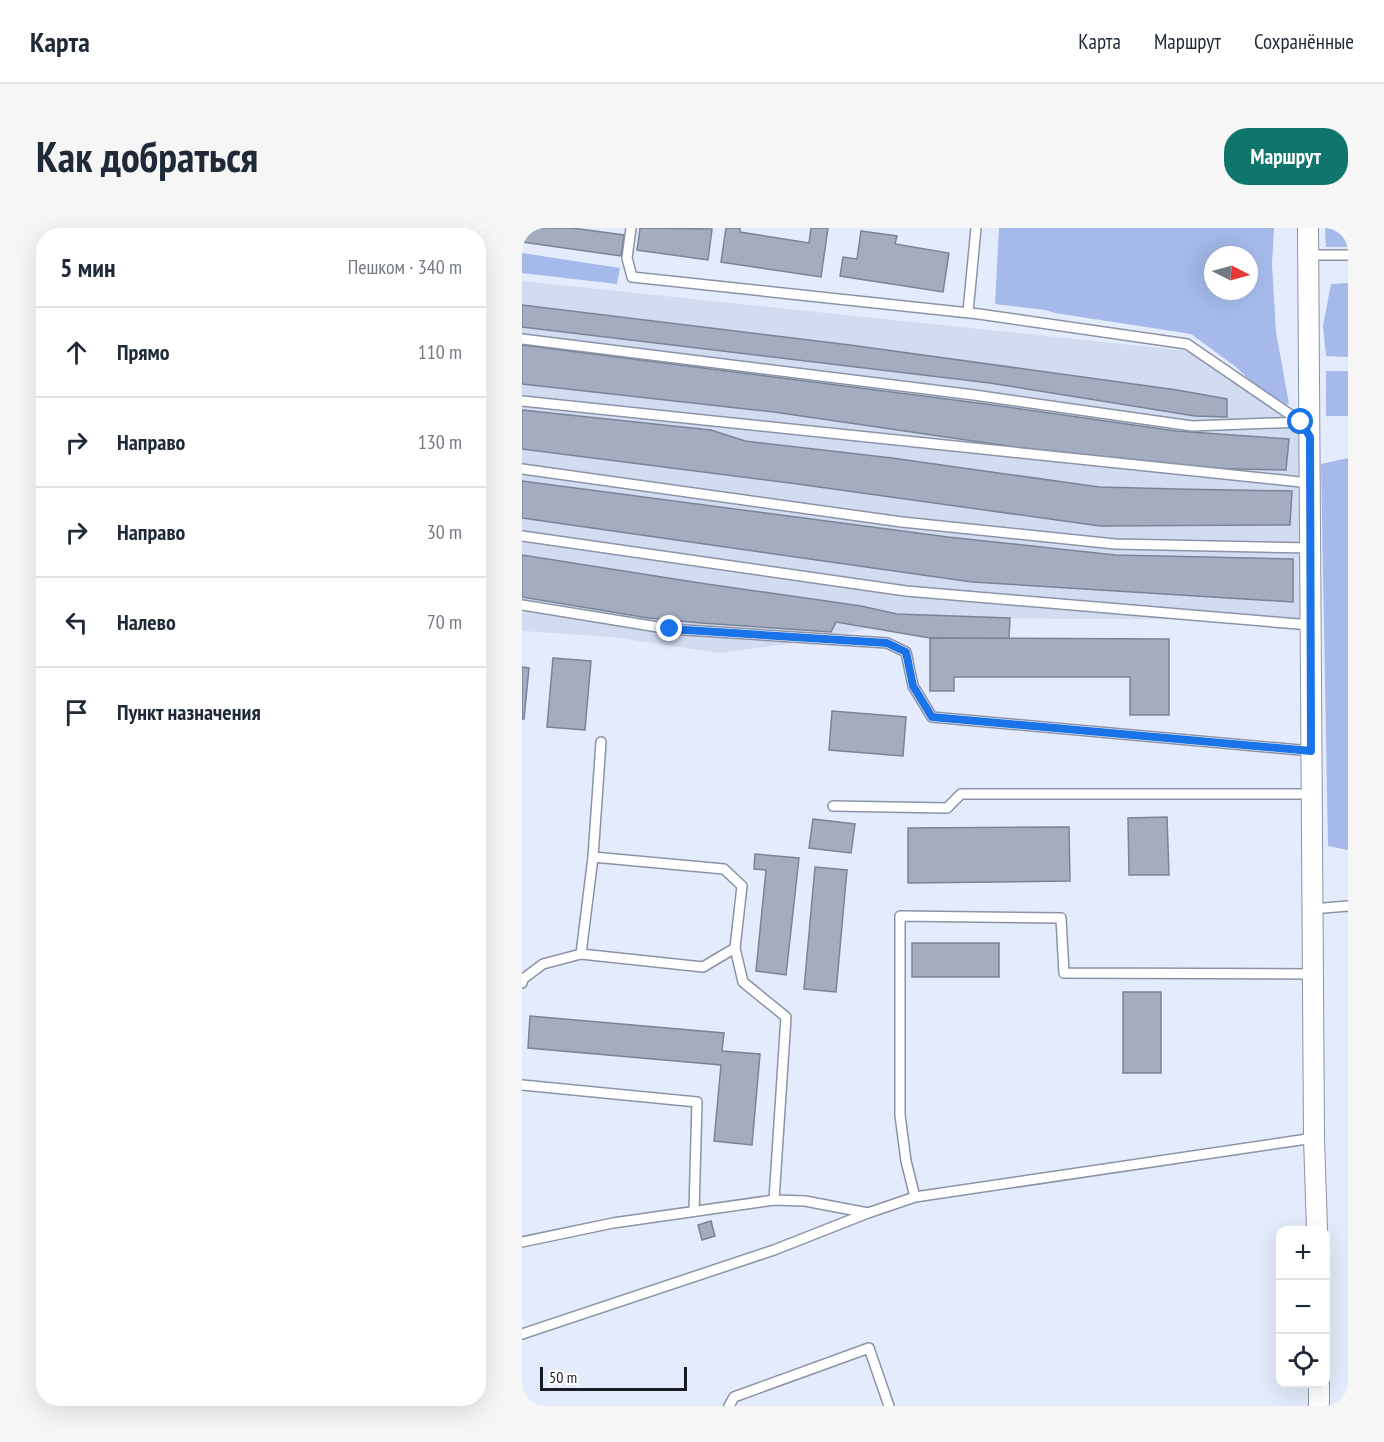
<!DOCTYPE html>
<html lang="ru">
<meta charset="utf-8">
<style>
:root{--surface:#fff;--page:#f6f6f7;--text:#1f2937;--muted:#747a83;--line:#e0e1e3;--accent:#0f766e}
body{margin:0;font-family:"PT Sans Narrow",sans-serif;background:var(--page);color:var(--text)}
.controls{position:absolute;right:18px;bottom:18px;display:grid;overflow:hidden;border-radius:12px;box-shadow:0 6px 24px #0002}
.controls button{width:54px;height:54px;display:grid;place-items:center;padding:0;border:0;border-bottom:2px solid var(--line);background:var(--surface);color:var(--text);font:30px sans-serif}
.compass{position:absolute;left:682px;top:18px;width:54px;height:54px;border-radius:50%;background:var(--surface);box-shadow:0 6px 24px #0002;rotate:96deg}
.scale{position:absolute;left:18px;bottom:15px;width:147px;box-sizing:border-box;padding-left:6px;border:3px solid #191c24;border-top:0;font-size:16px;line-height:21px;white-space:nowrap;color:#191c24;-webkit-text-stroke:4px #fff;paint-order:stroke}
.stop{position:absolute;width:18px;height:18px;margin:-14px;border:4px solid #1a73e8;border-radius:50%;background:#fff}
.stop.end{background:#1a73e8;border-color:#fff;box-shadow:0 2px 6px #0008}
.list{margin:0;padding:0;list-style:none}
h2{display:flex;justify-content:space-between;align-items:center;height:78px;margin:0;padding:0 24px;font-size:26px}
h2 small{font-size:20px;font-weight:400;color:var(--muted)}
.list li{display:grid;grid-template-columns:39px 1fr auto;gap:18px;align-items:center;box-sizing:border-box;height:90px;padding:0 24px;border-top:2px solid var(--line)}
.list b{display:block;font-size:22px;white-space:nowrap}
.list em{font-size:20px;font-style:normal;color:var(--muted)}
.icon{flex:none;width:33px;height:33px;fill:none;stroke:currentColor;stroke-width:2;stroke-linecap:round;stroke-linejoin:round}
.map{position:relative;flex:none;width:826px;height:1178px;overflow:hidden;border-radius:24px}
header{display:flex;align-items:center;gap:36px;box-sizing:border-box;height:84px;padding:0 30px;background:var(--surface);border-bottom:2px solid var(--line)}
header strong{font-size:28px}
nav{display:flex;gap:33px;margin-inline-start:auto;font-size:21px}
.intro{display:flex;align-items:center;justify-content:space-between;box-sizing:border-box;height:144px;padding:0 36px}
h1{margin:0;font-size:42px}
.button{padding:15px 27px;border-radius:24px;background:var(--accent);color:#fff;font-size:21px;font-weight:700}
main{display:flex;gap:36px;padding:0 36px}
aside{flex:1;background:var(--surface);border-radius:24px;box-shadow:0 6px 24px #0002}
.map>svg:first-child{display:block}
.built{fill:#d2dcf1}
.green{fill:#a5baea;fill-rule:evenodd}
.building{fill:#a4adc0;stroke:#7b8396;stroke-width:1.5}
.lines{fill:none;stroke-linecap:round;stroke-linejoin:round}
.service-casing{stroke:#8b93a6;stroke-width:12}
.minor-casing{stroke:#8b93a6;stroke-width:22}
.service{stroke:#fff;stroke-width:9}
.minor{stroke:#fff;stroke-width:20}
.route{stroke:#1a73e8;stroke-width:8}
</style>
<header>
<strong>Карта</strong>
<nav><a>Карта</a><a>Маршрут</a><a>Сохранённые</a></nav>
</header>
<div class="intro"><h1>Как добраться</h1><a class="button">Маршрут</a></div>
<main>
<aside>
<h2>5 мин<small>Пешком · 340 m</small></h2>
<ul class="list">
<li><svg class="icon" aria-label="ahead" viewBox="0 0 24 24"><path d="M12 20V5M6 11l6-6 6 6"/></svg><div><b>Прямо</b></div><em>110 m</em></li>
<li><svg class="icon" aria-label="right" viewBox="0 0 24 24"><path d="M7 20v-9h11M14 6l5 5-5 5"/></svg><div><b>Направо</b></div><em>130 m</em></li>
<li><svg class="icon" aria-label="right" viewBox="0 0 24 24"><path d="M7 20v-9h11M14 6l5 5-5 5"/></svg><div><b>Направо</b></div><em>30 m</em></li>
<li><svg class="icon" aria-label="left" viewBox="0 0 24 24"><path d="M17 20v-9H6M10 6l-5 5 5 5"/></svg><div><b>Налево</b></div><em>70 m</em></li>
<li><svg class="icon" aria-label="arrive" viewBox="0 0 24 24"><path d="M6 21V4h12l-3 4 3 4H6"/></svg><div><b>Пункт назначения</b></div></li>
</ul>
</aside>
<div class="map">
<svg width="826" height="1178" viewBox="0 0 826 1178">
<rect width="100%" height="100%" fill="#e4ebfc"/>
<polygon class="built" points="0,53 667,123 783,197 784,392 383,390 308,410 198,425 89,409 0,403"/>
<g class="green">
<path d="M477,0H752L750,36L754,104L767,176L755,179L714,139L669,106L533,85L523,82L473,76ZM691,27H727V63H691Z"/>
<polygon points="803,0 826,0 826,19 804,19"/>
<polygon points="0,25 98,40 95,56 0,45"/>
<polygon points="826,55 826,129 804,128 801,98 809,56"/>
<rect x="804" y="143" width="22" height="45"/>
<polygon points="826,230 826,622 806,618 799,236"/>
</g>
<g class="building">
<polygon points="0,0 50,0 102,7 99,28 0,14"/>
<polygon points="118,0 190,1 186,32 115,22"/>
<polygon points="204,0 218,0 218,4 287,15 289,0 306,0 299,49 199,34"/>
<polygon points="339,3 375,8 373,16 427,25 421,64 318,48 321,29 335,31"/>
<polygon points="0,77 328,117 655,162 705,171 705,189 673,188 468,155 0,99"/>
<polygon points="0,117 464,176 654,203 767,211 764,242 630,239 252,184 0,156"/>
<polygon points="0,182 189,202 223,213 370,230 577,259 655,261 770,263 768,297 578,298 268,255 0,221"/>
<polygon points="0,253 426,309 593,327 771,331 771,374 450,354 0,290"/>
<polygon points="0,327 178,355 339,378 375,386 488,390 487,411 408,410 314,394 309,404 179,395 126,390 0,369"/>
<polygon points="408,410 647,411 647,487 608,487 608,449 432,449 432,463 408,463"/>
<polygon points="31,430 69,433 63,502 25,499"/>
<polygon points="0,439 7,440 2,491 0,491"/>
<polygon points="310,483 384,489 381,528 307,522"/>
<polygon points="645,589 647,647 607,647 606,590"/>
<polygon points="291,591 333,596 329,625 287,620"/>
<polygon points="547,599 548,653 386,655 386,600"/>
<polygon points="233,626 277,630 264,747 234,743 244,642 232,641"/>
<polygon points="293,639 325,642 314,764 282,761"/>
<rect x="390" y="715" width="87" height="34"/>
<rect x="601" y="764" width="38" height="81"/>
<polygon points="8,788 202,805 200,823 238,826 230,917 192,913 199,837 6,820"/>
<polygon points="189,993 193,1008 180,1012 176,997"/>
</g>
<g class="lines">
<defs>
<g id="service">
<polyline points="109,0 105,30 110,49 457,86 665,116 779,194"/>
<polyline points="787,27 826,27"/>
<polyline points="446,84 454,0"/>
<polyline points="0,111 452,167 670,198 779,194"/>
<polyline points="0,173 788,255"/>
<polyline points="0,241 380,294 593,316 788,320"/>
<polyline points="0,308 384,363 788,397"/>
<polyline points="0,377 148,401 365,415 384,424 391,458 410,489 789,523"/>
<polyline points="311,578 425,580 439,566 790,566"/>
<polyline points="71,629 79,514"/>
<polyline points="790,681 826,678"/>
<polyline points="213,720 221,754 264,789 252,972"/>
<polyline points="791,746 542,745 539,690 378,688 378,887 384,933 393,969 792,910"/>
<polyline points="0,755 1,751 21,736 59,726 181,739 213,720 220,658 202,641 71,629 59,726"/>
<polyline points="0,857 175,874 172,983"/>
<polyline points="0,1014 91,995 252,972 283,973 346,985"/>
<polyline points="0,1106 252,1022 346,985 393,969"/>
<polyline points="207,1178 212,1169 347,1120 367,1178"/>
</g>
<g id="minor">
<polyline points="786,0 792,910 795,1002"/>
<polyline points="797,1178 797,1156"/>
</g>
</defs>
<use href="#service" class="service-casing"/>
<use href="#minor" class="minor-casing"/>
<use href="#service" class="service"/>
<use href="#minor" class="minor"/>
</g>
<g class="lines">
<polyline class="route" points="148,401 365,415 384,424 391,458 410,489 789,523 788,209 779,194"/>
</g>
</svg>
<div class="controls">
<button>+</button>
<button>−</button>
<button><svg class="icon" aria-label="locate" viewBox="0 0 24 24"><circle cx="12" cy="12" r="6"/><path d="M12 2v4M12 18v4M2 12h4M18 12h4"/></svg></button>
</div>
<svg class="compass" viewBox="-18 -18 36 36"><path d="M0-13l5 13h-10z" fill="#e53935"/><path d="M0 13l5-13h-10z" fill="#747a83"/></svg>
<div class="scale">50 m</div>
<div class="stop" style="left:779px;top:194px"></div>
<div class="stop end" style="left:148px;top:401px"></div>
</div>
</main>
